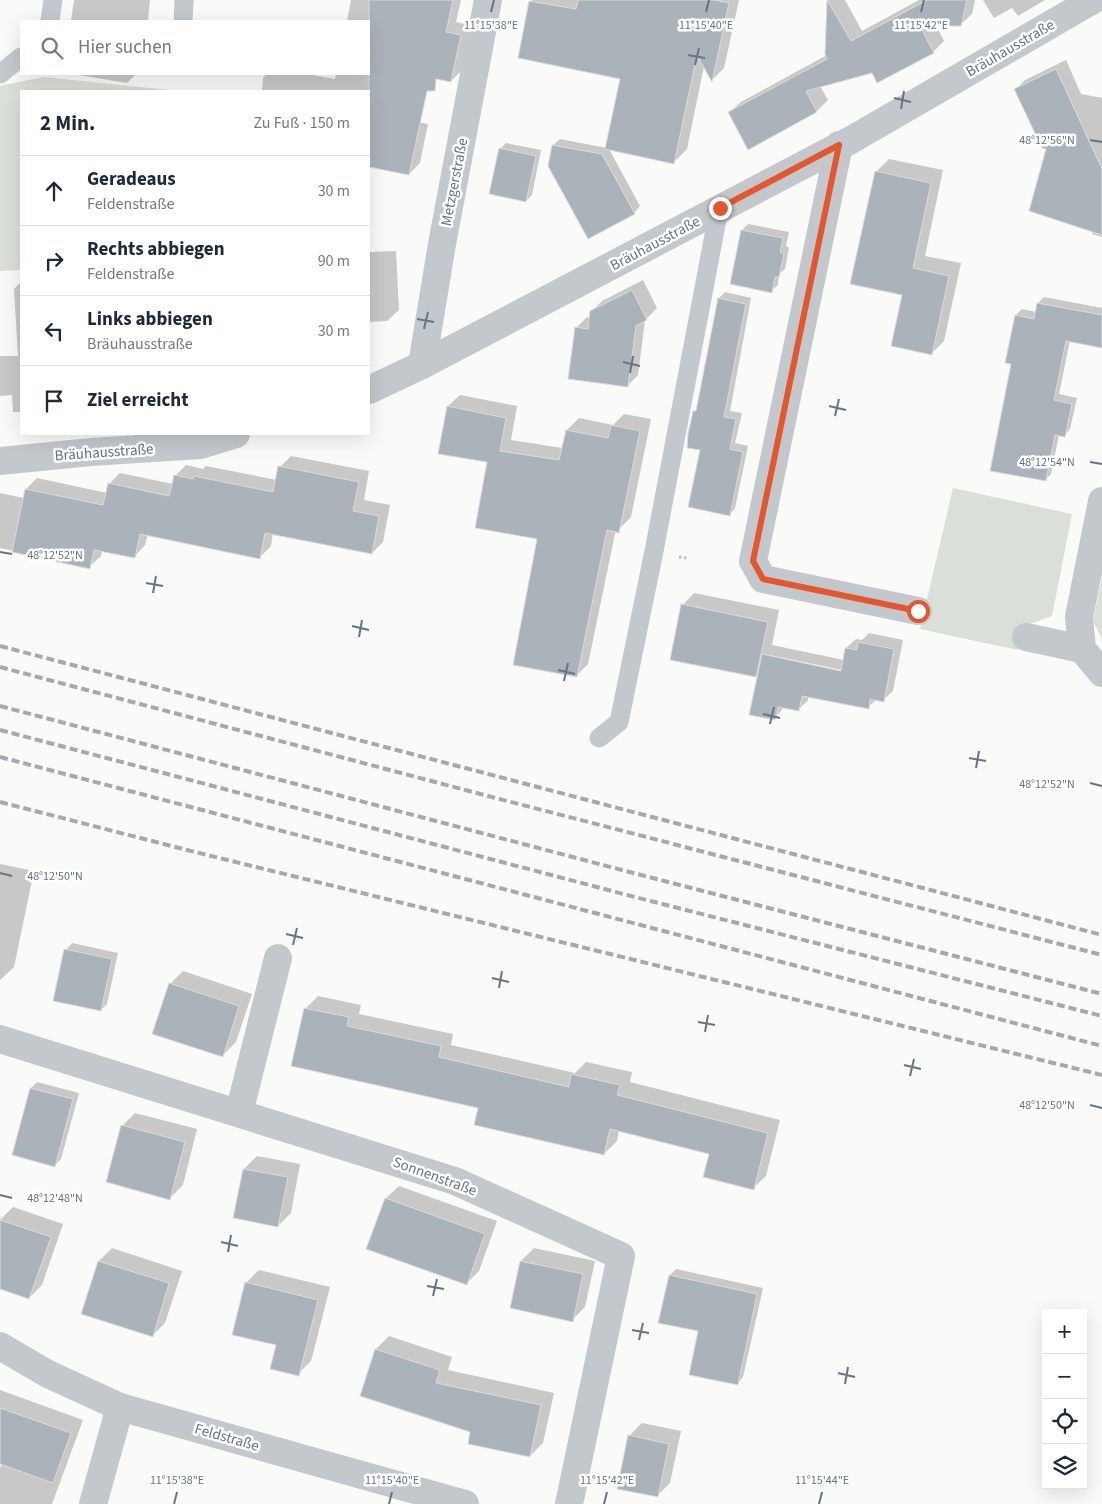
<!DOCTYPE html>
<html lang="de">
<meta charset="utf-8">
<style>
:root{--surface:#fff;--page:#f6f6f7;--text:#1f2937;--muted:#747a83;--line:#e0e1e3}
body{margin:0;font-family:"Source Sans 3",sans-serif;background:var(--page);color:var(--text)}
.controls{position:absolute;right:15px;bottom:15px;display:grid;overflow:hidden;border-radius:0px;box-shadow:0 5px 20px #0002}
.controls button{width:45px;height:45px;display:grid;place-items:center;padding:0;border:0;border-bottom:1px solid var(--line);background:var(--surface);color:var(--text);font:25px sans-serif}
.stop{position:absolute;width:15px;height:15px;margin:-11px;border:4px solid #e4572e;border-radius:50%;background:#fff}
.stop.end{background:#e4572e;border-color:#fff;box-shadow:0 1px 5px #0008}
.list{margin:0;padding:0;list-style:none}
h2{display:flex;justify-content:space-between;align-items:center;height:65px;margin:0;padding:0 20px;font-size:21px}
h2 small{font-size:16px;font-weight:400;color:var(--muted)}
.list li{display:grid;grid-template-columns:32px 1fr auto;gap:15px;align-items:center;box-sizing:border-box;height:70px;padding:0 20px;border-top:1px solid var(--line)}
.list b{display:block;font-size:19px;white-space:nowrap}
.list p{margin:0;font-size:16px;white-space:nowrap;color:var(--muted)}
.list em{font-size:16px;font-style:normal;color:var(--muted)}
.icon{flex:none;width:28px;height:28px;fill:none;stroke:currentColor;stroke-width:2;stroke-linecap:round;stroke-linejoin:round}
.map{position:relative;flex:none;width:1102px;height:1504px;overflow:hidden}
.search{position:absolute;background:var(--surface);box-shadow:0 5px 20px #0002;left:20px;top:20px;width:350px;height:55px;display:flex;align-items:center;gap:12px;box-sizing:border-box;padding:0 18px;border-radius:0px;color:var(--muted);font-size:19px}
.panel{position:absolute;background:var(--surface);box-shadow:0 5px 20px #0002;left:20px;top:90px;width:350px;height:345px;border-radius:0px}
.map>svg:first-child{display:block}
.green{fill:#dadfd7}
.shadow{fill:#0003;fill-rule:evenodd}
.building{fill:#aab3b9;stroke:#dcdcda}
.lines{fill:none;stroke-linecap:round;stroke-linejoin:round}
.path{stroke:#bbbfc2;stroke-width:3;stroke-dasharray:2.5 2.5;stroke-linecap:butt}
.service{stroke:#c3c8cc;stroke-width:19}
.minor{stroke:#c3c8cc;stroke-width:28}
.rail{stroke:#a2aab0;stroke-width:4;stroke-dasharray:8 4;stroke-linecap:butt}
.route{stroke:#e4572e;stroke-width:6}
.ticks{fill:none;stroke:#657683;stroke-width:2}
.labels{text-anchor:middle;stroke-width:5;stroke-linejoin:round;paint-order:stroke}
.street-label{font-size:15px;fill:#657683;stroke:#fff}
.ticks-label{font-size:12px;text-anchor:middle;fill:#657683;stroke:#fff;stroke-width:5;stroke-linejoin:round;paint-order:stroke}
</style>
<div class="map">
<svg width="1102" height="1504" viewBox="0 0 1102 1504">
<rect width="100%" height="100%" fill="#fafaf8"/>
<g class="green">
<polygon points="43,77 179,91 21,91 21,270 0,271 0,86"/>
<polygon points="953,488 1072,514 1052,616 1024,626 1018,650 920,629"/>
<polygon points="1102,576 1102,639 1093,621"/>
</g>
<g class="shadow">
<polygon points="74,0 150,0 148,21 71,21"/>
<polygon points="351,0 461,0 456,22 471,25 462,70 451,81 410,74 402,119 428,124 420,163 409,174 369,166 369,91 262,91 263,78 267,74 307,74 335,79 336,74 369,74 369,21 347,21"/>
<polygon points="532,0 739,0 724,68 712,80 704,66 687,149 674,162 609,149 640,206 634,213 550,166 553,145 560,139 607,148 621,78 531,1"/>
<polygon points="828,0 845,0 862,31 919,0 975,0 972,14 960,25 936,25 944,41 933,52 878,81 873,71 820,86 828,100 817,111 729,113 741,102 827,55"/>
<polygon points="983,0 1045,0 1018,16 1012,8 994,18"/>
<polygon points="1066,60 1081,94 1102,98 1102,237 1092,234 1093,230 1015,90 1025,80"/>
<polygon points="73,74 136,74 127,83"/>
<polygon points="506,143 541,150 532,195 526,201 500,149"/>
<polygon points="889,159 943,170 925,256 961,263 944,341 931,354 903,294 876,172"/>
<polygon points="748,224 789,232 786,246 789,248 785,269 779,274 778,285 771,291 742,230"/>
<polygon points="396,251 399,310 387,321 369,322 369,252"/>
<polygon points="643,280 657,308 645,320 638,375 627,386 576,328 587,317 590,318 591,312 602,301"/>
<polygon points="21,282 21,412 13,412 12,395 0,396 0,356 18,356 14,289"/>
<polygon points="725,292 751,298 730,411 742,413 735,443 748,446 735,508 729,515 701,450 694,411 698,408 719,298"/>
<polygon points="1044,297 1102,308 1102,347 1070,340 1059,394 1077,398 1070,429 1064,436 1059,435 1051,474 1045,480 1013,363 1016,315 1022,309 1036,312 1038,303"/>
<polygon points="460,395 517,406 511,440 562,448 567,430 579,418 613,425 624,414 651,419 631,517 619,529 616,529 588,664 576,676 538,538 489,461 448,406"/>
<polygon points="291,456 369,471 364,500 390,505 383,542 372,553 273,533 271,546 260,557 148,534 145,545 134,557 102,550 101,556 89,567 0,548 0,493 24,498 26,489 37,478 107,493 109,484 120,473 173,484 175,476 186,465 203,469 206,466 277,480 280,467"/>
<path d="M694,593L779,610L772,645L844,660L846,648L856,639L862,640L869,633L903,640L893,691L883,700L877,699L868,707L809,696L808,700L798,710L784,707L775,718L760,672L756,676L683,605ZM770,655L847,671V673L770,657Z"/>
<polygon points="0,864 34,871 14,967 0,980"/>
<polygon points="72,943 118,953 107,1004 101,1010 66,950"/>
<polygon points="183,971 252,994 236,1042 223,1055 170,984"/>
<polygon points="318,996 361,1005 359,1014 453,1034 451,1045 575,1073 586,1062 632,1072 630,1082 780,1120 766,1176 753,1188 710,1153 619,1130 617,1141 604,1154 479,1107 305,1009"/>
<polygon points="37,1082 79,1093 61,1159 54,1166 13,1155 31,1088"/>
<polygon points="135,1113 197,1129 183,1185 170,1198 122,1126"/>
<polygon points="257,1156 300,1164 291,1213 278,1226 244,1169"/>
<polygon points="399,1186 497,1221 479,1271 466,1284 386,1198"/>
<polygon points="13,1207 63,1224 42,1285 29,1298 0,1288 0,1220"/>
<polygon points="112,1248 182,1271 165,1323 152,1336 99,1261"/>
<polygon points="534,1248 595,1261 585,1307 572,1320 521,1261"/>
<polygon points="676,1269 763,1288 743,1377 737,1384 700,1330 670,1275"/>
<polygon points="259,1270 330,1287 311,1361 298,1374 277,1344 246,1283"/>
<polygon points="389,1336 452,1357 448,1370 554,1393 543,1443 530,1456 472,1431 361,1395 376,1349"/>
<polygon points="0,1390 83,1420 52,1504 0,1504 0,1468 2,1463 0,1463"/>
<polygon points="642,1423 681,1431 670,1483 657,1496 630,1435"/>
</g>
<g class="building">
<polygon points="369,0 453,0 446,32 461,35 451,82 436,79 435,91 427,91 409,175 369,167"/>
<polygon points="578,0 714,0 729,3 712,82 697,55 674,164 605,149 620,79 518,58 529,1 576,9"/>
<polygon points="827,0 851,41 927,0 967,0 961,26 920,26 934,53 877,83 872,73 806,91 817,112 748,150 728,112 827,59 825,54"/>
<polygon points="1056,69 1102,169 1102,235 1029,211 1046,149 1042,148 1014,89"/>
<polygon points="552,145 602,154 635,214 588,239 548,166"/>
<polygon points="499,148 536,156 526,202 489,194"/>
<polygon points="875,171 931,183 913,268 949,276 932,355 891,346 902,295 850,284"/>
<polygon points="741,230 783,238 780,252 784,254 779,277 775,277 772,293 730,284"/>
<polygon points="632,290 647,320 636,326 628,387 568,379 575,327 588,329 590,311"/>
<polygon points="718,298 746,304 724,417 736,419 730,449 743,452 730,516 688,507 700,450 687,448 688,434 693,411 696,411"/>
<polygon points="1037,303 1102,315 1102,348 1066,341 1054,400 1072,404 1065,437 1055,435 1046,481 990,471 1011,364 1005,363 1015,315 1034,319"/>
<polygon points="447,406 506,418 500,451 559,460 566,430 608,438 611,425 640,431 619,533 607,530 577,677 513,665 537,539 475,528 487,462 438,454"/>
<polygon points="278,466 359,482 353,511 379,516 372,554 265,533 260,559 140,534 135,558 94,550 90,569 12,552 25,489 103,505 108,483 169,496 174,475 193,479 194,476 273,492"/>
<polygon points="681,604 768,622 756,677 670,660"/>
<polygon points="858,642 894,649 884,702 870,699 869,709 802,696 799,711 778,707 775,720 749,715 762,654 841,671 845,648 857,650"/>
<polygon points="64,949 112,959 101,1011 53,1001"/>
<polygon points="169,983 239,1006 223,1057 152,1034"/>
<polygon points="304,1008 349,1017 347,1026 441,1046 439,1057 569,1087 571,1074 620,1085 617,1095 768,1133 754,1190 703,1177 709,1154 610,1129 604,1155 474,1125 478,1108 291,1066"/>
<polygon points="30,1088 73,1099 55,1167 12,1155"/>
<polygon points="121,1125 185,1142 170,1200 106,1182"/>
<polygon points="243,1169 288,1177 278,1227 233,1218"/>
<polygon points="385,1198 485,1234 467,1285 366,1249"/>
<polygon points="0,1220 51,1237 29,1299 0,1289"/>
<polygon points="98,1261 169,1283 153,1337 81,1314"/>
<polygon points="520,1261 583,1274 573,1322 510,1308"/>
<polygon points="669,1275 757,1294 738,1385 689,1375 698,1331 658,1323"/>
<polygon points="245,1282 318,1300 299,1376 270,1369 276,1345 232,1335"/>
<polygon points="375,1349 440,1370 436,1383 541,1405 530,1457 468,1444 470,1432 360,1396"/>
<polygon points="0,1408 71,1433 53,1483 0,1464"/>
<polygon points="628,1435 669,1444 658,1497 617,1489"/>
</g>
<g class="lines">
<polyline class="path" points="679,557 687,558"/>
<g class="service">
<polyline points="50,21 53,0"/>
<polyline points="183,21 184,0"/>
<polyline points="0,74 21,57"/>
<polyline points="599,738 619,722 654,551 719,209"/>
</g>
<g class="minor">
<polyline points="839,145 753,561 763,579 918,611"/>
<polyline points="422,365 442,244 488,0"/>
<polyline points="369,390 422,365 851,140 1093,0"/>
<polyline points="0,461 91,452 200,445 236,434"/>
<polyline points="1102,501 1079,617 1082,649 1102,673"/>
<polyline points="1026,637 1082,649"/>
<polyline points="0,1039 455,1181 621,1256 569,1504"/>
<polyline points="239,1113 278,958"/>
<polyline points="0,1346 48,1374 120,1407 465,1504"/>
<polyline points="93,1504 120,1407"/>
</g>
<g class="rail">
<polyline points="0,646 1102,935"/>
<polyline points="0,667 488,796 1102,955"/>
<polyline points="0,706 637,874 1102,994"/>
<polyline points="0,730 631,896 1102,1016"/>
<polyline points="0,757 1102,1046"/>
<polyline points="0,802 187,850 1102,1075"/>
</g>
</g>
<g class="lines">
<polyline class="route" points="720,208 839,145 753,561 763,579 918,611"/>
</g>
<path class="ticks" d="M491,12L494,0M706,12L709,0M921,12L924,0M688,55L705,58M695,65L699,48M894,98L911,102M901,109L904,91M1090,140L1102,142M417,319L434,322M424,329L428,312M623,362L640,366M630,373L633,356M829,406L846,410M835,416L839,399M1090,462L1102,464M0,552L12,554M146,583L163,586M153,593L156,576M352,626L369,630M359,637L362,620M558,670L575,674M564,681L568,663M763,714L780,718M770,724L774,707M969,758L986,761M976,768L979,751M1090,783L1102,786M0,873L12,876M286,934L303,938M293,945L297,928M492,978L509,982M499,988L502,971M698,1022L715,1025M705,1032L708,1015M904,1065L921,1069M910,1076L914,1059M1090,1105L1102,1108M0,1195L12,1198M221,1242L238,1246M228,1252L231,1235M427,1286L444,1289M433,1296L437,1279M632,1330L649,1333M639,1340L643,1323M838,1373L855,1377M845,1384L848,1367M174,1504L177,1492M389,1504L392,1492M604,1504L607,1492M819,1504L822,1492"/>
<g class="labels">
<g class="street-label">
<text transform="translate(1010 48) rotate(-30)" y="5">Bräuhausstraße</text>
<text transform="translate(454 182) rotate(-79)" y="5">Metzgerstraße</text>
<text transform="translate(655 243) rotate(-28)" y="5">Bräuhausstraße</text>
<text transform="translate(104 452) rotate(-4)" y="5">Bräuhausstraße</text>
<text transform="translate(435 1176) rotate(20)" y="5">Sonnenstraße</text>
<text transform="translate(227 1437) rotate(16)" y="5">Feldstraße</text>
</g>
</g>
<g class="ticks-label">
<text x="491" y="29">11°15'38"E</text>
<text x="706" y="29">11°15'40"E</text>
<text x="921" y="29">11°15'42"E</text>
<text x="1047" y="144">48°12'56"N</text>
<text x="1047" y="466">48°12'54"N</text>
<text x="55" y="559">48°12'52"N</text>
<text x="1047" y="788">48°12'52"N</text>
<text x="55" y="880">48°12'50"N</text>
<text x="1047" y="1109">48°12'50"N</text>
<text x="55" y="1202">48°12'48"N</text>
<text x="177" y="1484">11°15'38"E</text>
<text x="392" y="1484">11°15'40"E</text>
<text x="607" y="1484">11°15'42"E</text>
<text x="822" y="1484">11°15'44"E</text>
</g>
</svg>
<div class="controls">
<button>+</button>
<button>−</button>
<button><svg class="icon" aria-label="locate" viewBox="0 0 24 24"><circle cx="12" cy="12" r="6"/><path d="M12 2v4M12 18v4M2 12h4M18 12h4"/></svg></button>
<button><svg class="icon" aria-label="layers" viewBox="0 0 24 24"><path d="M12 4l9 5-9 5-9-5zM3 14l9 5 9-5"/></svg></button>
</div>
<div class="stop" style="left:918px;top:611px"></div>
<div class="stop end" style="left:720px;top:208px"></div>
<div class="search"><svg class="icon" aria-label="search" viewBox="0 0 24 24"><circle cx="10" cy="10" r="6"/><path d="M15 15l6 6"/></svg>Hier suchen</div>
<section class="panel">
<h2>2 Min.<small>Zu Fuß · 150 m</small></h2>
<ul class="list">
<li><svg class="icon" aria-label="ahead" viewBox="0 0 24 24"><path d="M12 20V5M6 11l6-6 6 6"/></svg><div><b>Geradeaus</b><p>Feldenstraße</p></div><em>30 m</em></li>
<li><svg class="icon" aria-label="right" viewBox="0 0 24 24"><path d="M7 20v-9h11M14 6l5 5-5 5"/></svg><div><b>Rechts abbiegen</b><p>Feldenstraße</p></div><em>90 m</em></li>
<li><svg class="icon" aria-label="left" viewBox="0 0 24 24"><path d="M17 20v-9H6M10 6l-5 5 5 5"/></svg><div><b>Links abbiegen</b><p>Bräuhausstraße</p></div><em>30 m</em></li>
<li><svg class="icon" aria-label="arrive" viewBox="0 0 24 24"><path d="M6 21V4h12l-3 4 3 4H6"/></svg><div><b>Ziel erreicht</b></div></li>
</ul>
</section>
</div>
